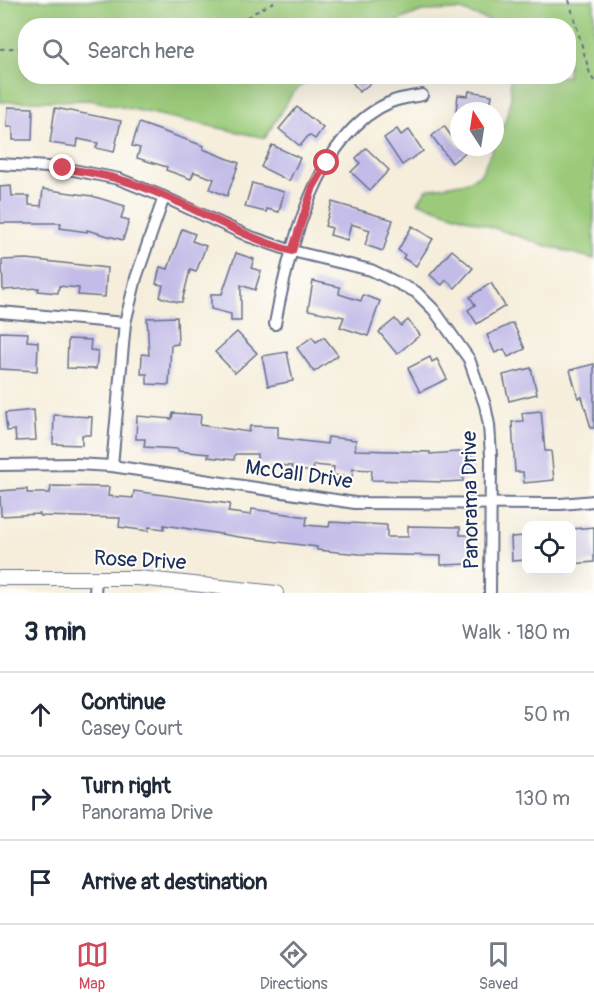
<!DOCTYPE html>
<meta charset="utf-8">
<style>
:root{--surface:#fff;--page:#f2f2f3;--text:#1f2937;--muted:#747a83;--line:#e0e1e3;--accent:#d1495b}
body{margin:0;font-family:Pangolin,sans-serif;background:var(--page);color:var(--text)}
.controls{position:absolute;right:18px;bottom:18px;display:grid;overflow:hidden;border-radius:12px;box-shadow:0 6px 24px #0002}
.controls button{width:54px;height:54px;display:grid;place-items:center;padding:0;border:0;border-bottom:2px solid var(--line);background:var(--surface);color:var(--text);font:30px sans-serif}
.compass{position:absolute;left:450px;top:102px;width:54px;height:54px;border-radius:50%;background:var(--surface);box-shadow:0 6px 24px #0002;rotate:348deg}
.stop{position:absolute;width:18px;height:18px;margin:-14px;border:4px solid #d1495b;border-radius:50%;background:#fff}
.stop.end{background:#d1495b;border-color:#fff;box-shadow:0 2px 6px #0008}
.list{margin:0;padding:0;list-style:none}
h2{display:flex;justify-content:space-between;align-items:center;height:78px;margin:0;padding:0 24px;font-size:26px}
h2 small{font-size:20px;font-weight:400;color:var(--muted)}
.list li{display:grid;grid-template-columns:39px 1fr auto;gap:18px;align-items:center;box-sizing:border-box;height:84px;padding:0 24px;border-top:2px solid var(--line)}
.list b{display:block;font-size:22px;white-space:nowrap}
.list p{margin:0;font-size:20px;white-space:nowrap;color:var(--muted)}
.list em{font-size:20px;font-style:normal;color:var(--muted)}
.icon{flex:none;width:33px;height:33px;fill:none;stroke:currentColor;stroke-width:2;stroke-linecap:round;stroke-linejoin:round}
.map{position:relative;flex:none;width:594px;height:593px;overflow:hidden}
.search{position:absolute;background:var(--surface);box-shadow:0 6px 24px #0002;left:18px;right:18px;top:18px;height:66px;display:flex;align-items:center;gap:15px;box-sizing:border-box;padding:0 21px;border-radius:24px;color:var(--muted);font-size:22px}
.sheet{height:330px;background:var(--surface)}
nav{display:flex;justify-content:space-around;align-items:center;box-sizing:border-box;height:84px;border-top:2px solid var(--line);background:var(--surface);font-size:16px;color:var(--muted)}
nav a{display:grid;justify-items:center;gap:3px}
nav .on{color:var(--accent)}
.map>svg:first-child{display:block}
.green{fill:#9bcb7a;stroke:#5b7d6c;stroke-width:1.5}
.building{fill:#c3bce8}
.lines{fill:none;stroke-linecap:round;stroke-linejoin:round}
.street-casing{stroke:#68728a;stroke-width:14}
.secondary-casing{stroke:#68728a;stroke-width:16}
.path{stroke:#68728a;stroke-width:2;stroke-dasharray:4.5 4.5;stroke-linecap:butt}
.street{stroke:#fff;stroke-width:10}
.secondary{stroke:#fff;stroke-width:14}
.route{stroke:#d1495b;stroke-width:8}
.labels{text-anchor:middle;stroke-width:4.5;stroke-linejoin:round;paint-order:stroke}
.street-label{font-size:21px;fill:#1b2f5e;stroke:#fdfcf7}
</style>
<div class="map">
<svg width="594" height="593" viewBox="0 0 594 593">
<rect width="100%" height="100%" fill="#fdfcf7"/>
<filter id="ink" filterUnits="userSpaceOnUse"><feTurbulence type="fractalNoise" baseFrequency=".0167" numOctaves="2"/><feDisplacementMap in="SourceGraphic" scale="12" xChannelSelector="R" yChannelSelector="G"/><feConvolveMatrix kernelMatrix="1 2 1 2 8 2 1 2 1" color-interpolation-filters="sRGB"/></filter>
<filter id="wash" filterUnits="userSpaceOnUse"><feTurbulence type="fractalNoise" baseFrequency=".008" numOctaves="4" result="noise"/><feDisplacementMap in="SourceGraphic" scale="24" xChannelSelector="R" yChannelSelector="G"/><feGaussianBlur stdDeviation="1.35" result="paint"/><feColorMatrix in="noise" values="0 0 0 0 0 0 0 0 0 0 0 0 0 0 0 0 0 1.4 0 .05"/><feComposite in="paint" operator="in"/></filter>
<g filter="url(#wash)">
<rect width="100%" height="100%" fill="#f6eedb"/>
<polygon class="green" points="0,0 594,0 594,259 544,245 418,202 427,189 467,182 481,174 506,119 511,97 510,77 568,76 568,26 495,25 493,22 461,10 422,11 385,26 26,26 26,76 312,77 292,94 265,138 90,100 0,102"/>
<g id="blocks">
<g class="building">
<polygon points="348,76 380,76 359,92"/>
<polygon points="469,91 492,95 489,111 456,111 458,95 468,96"/>
<polygon points="8,107 33,108 32,140 13,140 13,127 7,127"/>
<polygon points="297,107 323,128 315,139 309,135 300,146 279,129"/>
<polygon points="55,108 121,121 114,152 96,148 98,143 78,139 77,147 50,143"/>
<polygon points="139,123 204,146 203,149 239,163 227,196 210,189 214,179 194,172 191,179 166,170 167,167 137,158 140,148 132,146"/>
<polygon points="444,126 459,147 472,147 452,163 432,136"/>
<polygon points="397,129 401,135 409,130 423,151 402,165 384,138"/>
<polygon points="272,145 300,158 289,181 261,167"/>
<polygon points="366,148 389,170 370,190 351,172 360,163 356,158"/>
<polygon points="252,183 284,192 279,212 267,209 266,212 245,207"/>
<polygon points="11,186 12,196 29,196 29,205 41,206 43,189 92,196 125,206 121,218 129,220 123,240 87,230 87,232 60,228 61,223 0,223 0,187"/>
<polygon points="332,202 393,220 383,251 365,245 370,230 351,224 347,240 330,235 332,228 325,226"/>
<polygon points="412,226 433,239 416,266 403,258 405,255 398,250"/>
<polygon points="182,229 195,234 192,241 206,246 196,272 190,270 182,302 178,302 160,297 163,285 156,284 160,267 168,269"/>
<polygon points="452,250 473,268 455,288 446,280 442,285 430,275"/>
<polygon points="236,253 254,259 251,268 261,271 255,290 241,285 241,321 231,321 231,314 211,309 211,294 222,294"/>
<polygon points="27,259 107,268 105,297 78,295 79,288 59,286 58,293 38,291 39,288 3,290 2,260"/>
<polygon points="313,281 340,287 339,294 361,301 363,295 380,301 368,336 340,327 344,317 308,310"/>
<polygon points="491,283 505,306 477,324 468,310 475,305 470,297"/>
<polygon points="177,317 178,344 171,345 169,385 147,384 147,374 141,374 142,354 149,355 147,318"/>
<polygon points="395,319 401,326 408,320 420,335 397,354 379,332"/>
<polygon points="513,323 525,349 508,357 504,349 495,353 487,335"/>
<polygon points="0,332 28,333 27,341 38,342 37,371 0,369"/>
<polygon points="237,332 257,353 235,373 215,352"/>
<polygon points="312,337 316,342 324,337 338,355 314,372 297,348"/>
<polygon points="68,339 91,340 90,350 98,351 96,369 67,368"/>
<polygon points="287,352 293,381 268,386 262,356"/>
<polygon points="430,357 432,362 437,359 447,379 420,392 408,368"/>
<polygon points="594,364 594,428 591,428 582,397 578,398 570,370"/>
<polygon points="531,368 537,394 509,401 503,375"/>
<polygon points="34,410 36,440 16,441 15,430 7,431 5,413"/>
<polygon points="541,411 545,451 551,451 554,480 524,483 523,472 515,472 512,422 523,421 522,413"/>
<polygon points="173,413 201,415 200,425 249,432 250,426 278,427 278,438 327,444 328,437 356,440 355,450 430,452 430,454 471,451 473,474 463,475 463,481 445,482 371,480 372,470 353,469 352,477 333,475 334,467 314,465 313,472 292,469 292,466 257,464 257,454 235,454 234,460 208,457 209,454 178,451 178,449 144,447 145,439 136,439 137,416 172,419"/>
<polygon points="54,415 92,417 91,435 82,435 82,445 53,444"/>
<polygon points="51,486 109,487 108,496 133,498 134,491 230,504 228,512 251,515 252,509 307,517 306,525 329,527 330,522 387,525 387,537 408,537 408,526 460,527 460,535 470,535 470,564 441,565 441,556 360,554 317,550 317,547 239,537 164,525 164,529 149,527 148,531 119,527 120,518 40,516 40,514 1,516 0,491 27,489 27,493 50,493"/>
<polygon points="594,527 594,562 572,564 572,529"/>
<polygon points="526,536 526,560 512,561 511,537"/>
</g>
</g>
</g>
<g filter="url(#ink)">
<use href="#blocks" fill-opacity="0" stroke="#68728a" stroke-width="1.5"/>
<g class="lines">
<defs>
<g id="street">
<polyline points="0,164 63,168 119,179 164,197 248,236 292,251 371,270 416,292 434,310 469,359 485,405 489,425 491,456 490,593"/>
<polyline points="0,312 125,323"/>
<path d="M275,324C288,253 316,133 391,102C400,98 412,97 422,95"/>
<polyline points="0,465 75,464 112,466 355,503 561,504 594,501"/>
<polyline points="112,466 125,323 136,278 164,197"/>
<polyline points="95,593 96,578"/>
</g>
<polyline id="secondary" points="0,578 138,578 276,593"/>
</defs>
<use href="#street" class="street-casing"/>
<use href="#secondary" class="secondary-casing"/>
<g class="path">
<polyline points="569,0 590,74 594,81"/>
<polyline points="231,26 277,0"/>
<polyline points="0,49 26,47"/>
</g>
<use href="#street" class="street"/>
<use href="#secondary" class="secondary"/>
</g>
</g>
<g class="lines" filter="url(#ink)">
<path class="route" d="M63,168C81,171 100,174 118,179C177,195 231,234 292,251L313,187L327,163"/>
</g>
<g class="labels">
<g class="street-label">
<text transform="translate(299 474) rotate(8)" y="7">McCall Drive</text>
<text transform="translate(470 500) rotate(-91)" y="7">Panorama Drive</text>
<text transform="translate(140 560) rotate(3)" y="7">Rose Drive</text>
</g>
</g>
</svg>
<div class="controls">
<button><svg class="icon" aria-label="locate" viewBox="0 0 24 24"><circle cx="12" cy="12" r="6"/><path d="M12 2v4M12 18v4M2 12h4M18 12h4"/></svg></button>
</div>
<svg class="compass" viewBox="-18 -18 36 36"><path d="M0-13l5 13h-10z" fill="#e53935"/><path d="M0 13l5-13h-10z" fill="#747a83"/></svg>
<div class="stop" style="left:327px;top:163px"></div>
<div class="stop end" style="left:63px;top:168px"></div>
<div class="search"><svg class="icon" aria-label="search" viewBox="0 0 24 24"><circle cx="10" cy="10" r="6"/><path d="M15 15l6 6"/></svg>Search here</div>
</div>
<section class="sheet">
<h2>3 min<small>Walk · 180 m</small></h2>
<ul class="list">
<li><svg class="icon" aria-label="ahead" viewBox="0 0 24 24"><path d="M12 20V5M6 11l6-6 6 6"/></svg><div><b>Continue</b><p>Casey Court</p></div><em>50 m</em></li>
<li><svg class="icon" aria-label="right" viewBox="0 0 24 24"><path d="M7 20v-9h11M14 6l5 5-5 5"/></svg><div><b>Turn right</b><p>Panorama Drive</p></div><em>130 m</em></li>
<li><svg class="icon" aria-label="arrive" viewBox="0 0 24 24"><path d="M6 21V4h12l-3 4 3 4H6"/></svg><div><b>Arrive at destination</b></div></li>
</ul>
</section>
<nav>
<a class="on"><svg class="icon" aria-label="map" viewBox="0 0 24 24"><path d="M3 6l6-2 6 2 6-2v14l-6 2-6-2-6 2zM9 4v14M15 6v14"/></svg>Map</a>
<a><svg class="icon" aria-label="directions" viewBox="0 0 24 24"><path d="M12 3l9 9-9 9-9-9zM9 14v-3h6M13 9l2 2-2 2"/></svg>Directions</a>
<a><svg class="icon" aria-label="saved" viewBox="0 0 24 24"><path d="M7 4h10v16l-5-4-5 4z"/></svg>Saved</a>
</nav>
